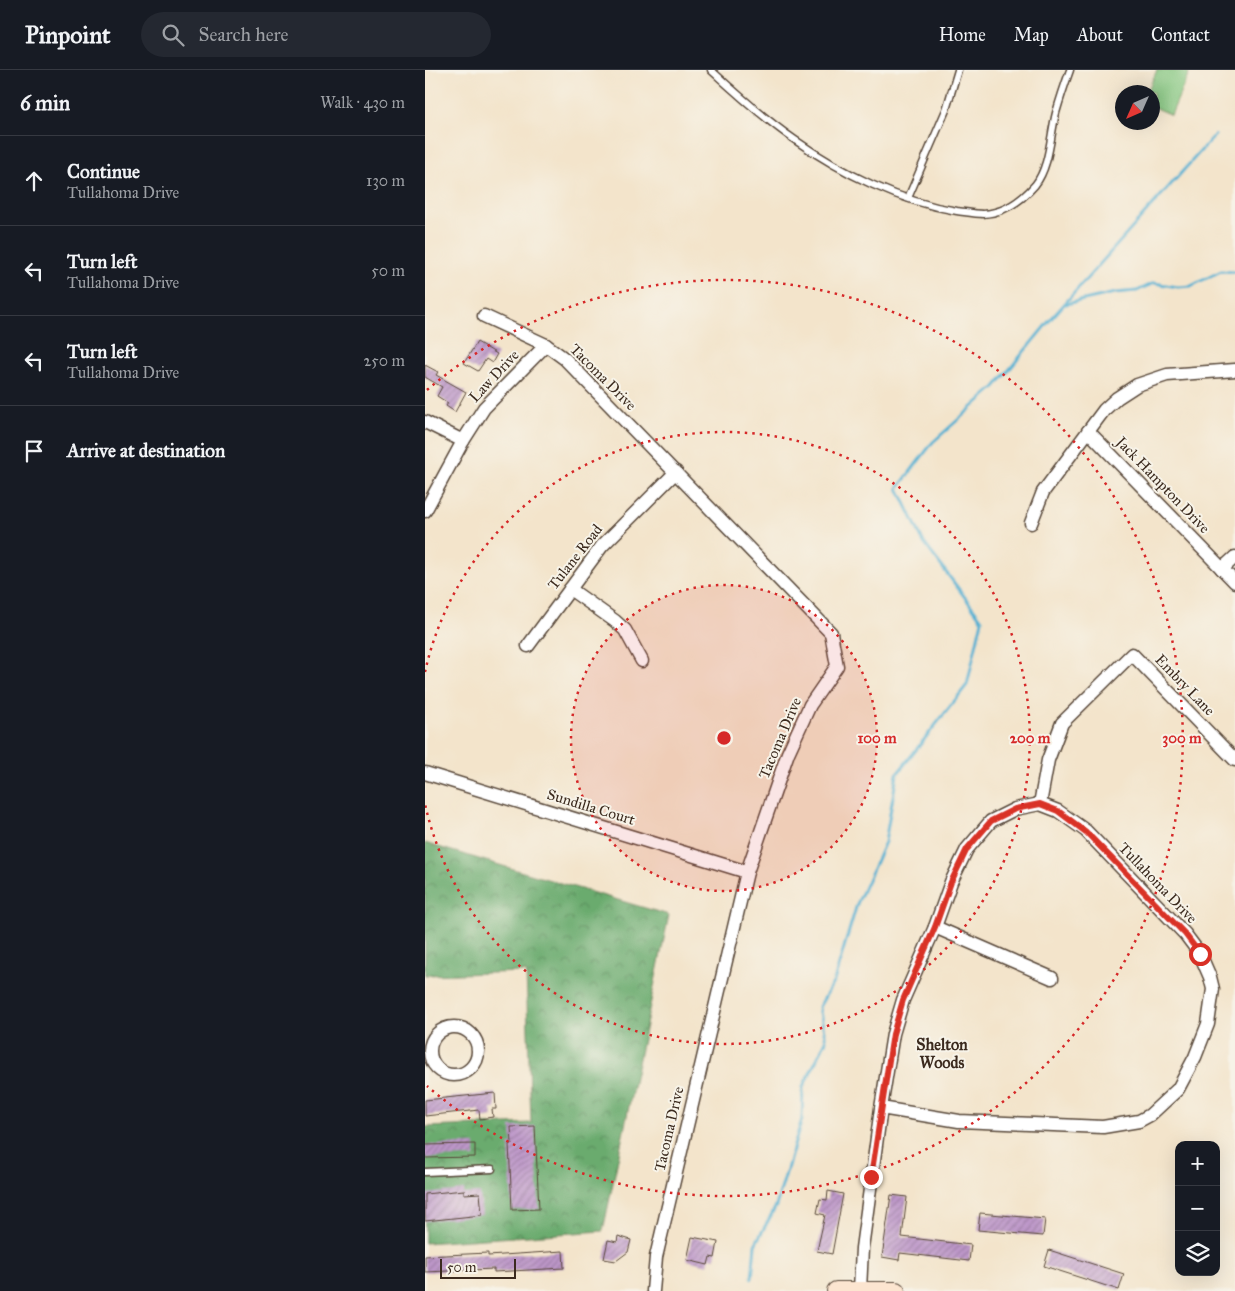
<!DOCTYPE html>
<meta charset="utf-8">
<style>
:root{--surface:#171b24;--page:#242831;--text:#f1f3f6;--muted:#9ea1a6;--line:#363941}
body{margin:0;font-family:"IM FELL Great Primer",serif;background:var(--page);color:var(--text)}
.controls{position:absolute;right:15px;bottom:15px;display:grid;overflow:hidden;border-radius:10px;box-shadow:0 5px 20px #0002}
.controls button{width:45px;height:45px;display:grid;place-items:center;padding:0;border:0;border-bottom:1px solid var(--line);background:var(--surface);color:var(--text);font:25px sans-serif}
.compass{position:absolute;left:690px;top:15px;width:45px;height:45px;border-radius:50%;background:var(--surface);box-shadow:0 5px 20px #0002;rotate:225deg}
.scale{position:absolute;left:15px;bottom:12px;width:76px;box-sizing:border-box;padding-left:5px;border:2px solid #3b2a1e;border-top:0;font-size:14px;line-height:18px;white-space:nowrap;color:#3b2a1e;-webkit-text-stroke:4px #f7f3e8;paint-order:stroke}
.stop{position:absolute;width:15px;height:15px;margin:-11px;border:4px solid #d93025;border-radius:50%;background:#fff}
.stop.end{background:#d93025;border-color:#fff;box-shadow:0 1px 5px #0008}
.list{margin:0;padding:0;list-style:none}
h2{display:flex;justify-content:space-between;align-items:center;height:65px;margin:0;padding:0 20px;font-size:21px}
h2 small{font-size:16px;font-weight:400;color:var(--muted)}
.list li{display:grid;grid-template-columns:32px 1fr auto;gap:15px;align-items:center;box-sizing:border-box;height:90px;padding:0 20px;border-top:1px solid var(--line)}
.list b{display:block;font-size:19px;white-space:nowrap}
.list p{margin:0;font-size:16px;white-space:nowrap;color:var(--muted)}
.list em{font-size:16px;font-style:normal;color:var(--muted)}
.icon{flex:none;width:28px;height:28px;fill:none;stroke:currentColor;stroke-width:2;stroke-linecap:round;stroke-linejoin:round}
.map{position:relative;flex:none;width:810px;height:1221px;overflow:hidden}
header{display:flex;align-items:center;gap:30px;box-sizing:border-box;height:70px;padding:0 25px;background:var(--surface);border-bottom:1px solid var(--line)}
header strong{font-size:24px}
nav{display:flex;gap:28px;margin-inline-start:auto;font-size:18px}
.search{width:350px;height:45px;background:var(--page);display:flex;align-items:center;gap:12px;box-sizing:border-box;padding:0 18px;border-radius:28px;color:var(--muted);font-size:19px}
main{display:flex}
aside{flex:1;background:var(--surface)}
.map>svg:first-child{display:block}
.forest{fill:url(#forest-crowns);stroke:#526a46}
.garden{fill:#83c67f;stroke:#5f784e}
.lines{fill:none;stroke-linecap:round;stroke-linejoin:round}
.stream{stroke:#54b0d2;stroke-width:3}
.building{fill:url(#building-hatch)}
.lane-casing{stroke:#574638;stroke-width:9}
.street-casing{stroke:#574638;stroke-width:15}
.secondary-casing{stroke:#574638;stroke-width:20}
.lane{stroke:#fff;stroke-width:6}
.street{stroke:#fff;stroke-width:12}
.secondary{stroke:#fce5d0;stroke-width:18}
.route{stroke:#d93025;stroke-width:6}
.ring{fill:none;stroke:#d62828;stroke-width:2.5;stroke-dasharray:2.5 5}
.labels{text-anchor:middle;stroke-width:4;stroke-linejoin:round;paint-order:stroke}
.street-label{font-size:15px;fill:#3b2a1e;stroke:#f7f3e8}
.neighbourhood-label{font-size:16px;font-weight:bold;fill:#3b2a1e;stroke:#f7f3e8}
.centre{fill:#d62828;stroke:#f7f3e8;stroke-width:2.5}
.ring-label{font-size:15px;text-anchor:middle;font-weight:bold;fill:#d62828;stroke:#f7f3e8;stroke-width:4;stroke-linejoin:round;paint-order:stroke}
</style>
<header>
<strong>Pinpoint</strong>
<div class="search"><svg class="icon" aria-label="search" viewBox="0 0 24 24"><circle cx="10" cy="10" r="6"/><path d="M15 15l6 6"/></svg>Search here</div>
<nav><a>Home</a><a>Map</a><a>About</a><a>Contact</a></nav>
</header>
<main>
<aside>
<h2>6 min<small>Walk · 430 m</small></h2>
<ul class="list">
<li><svg class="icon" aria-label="ahead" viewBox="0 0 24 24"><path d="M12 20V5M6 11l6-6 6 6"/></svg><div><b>Continue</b><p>Tullahoma Drive</p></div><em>130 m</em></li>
<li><svg class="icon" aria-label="left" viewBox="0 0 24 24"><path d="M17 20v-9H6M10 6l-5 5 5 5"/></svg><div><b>Turn left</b><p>Tullahoma Drive</p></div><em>50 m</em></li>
<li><svg class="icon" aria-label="left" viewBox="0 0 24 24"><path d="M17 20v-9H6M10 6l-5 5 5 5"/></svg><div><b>Turn left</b><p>Tullahoma Drive</p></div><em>250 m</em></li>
<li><svg class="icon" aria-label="arrive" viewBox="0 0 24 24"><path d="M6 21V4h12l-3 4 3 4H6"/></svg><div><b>Arrive at destination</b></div></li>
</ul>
</aside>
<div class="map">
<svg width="810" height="1221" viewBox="0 0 810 1221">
<defs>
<pattern id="forest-crowns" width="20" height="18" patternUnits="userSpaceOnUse" patternTransform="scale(1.25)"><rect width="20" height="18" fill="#6aab6e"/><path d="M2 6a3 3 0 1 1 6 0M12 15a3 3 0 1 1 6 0" fill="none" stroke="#588b5a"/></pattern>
<pattern id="building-hatch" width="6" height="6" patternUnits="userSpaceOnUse" patternTransform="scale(1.25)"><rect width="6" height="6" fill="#bd97c9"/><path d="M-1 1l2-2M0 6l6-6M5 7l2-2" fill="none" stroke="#9b7ba3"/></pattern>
</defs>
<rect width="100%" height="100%" fill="#f7f3e8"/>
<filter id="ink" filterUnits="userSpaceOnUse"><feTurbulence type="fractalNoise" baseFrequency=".02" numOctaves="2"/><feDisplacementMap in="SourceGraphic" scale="10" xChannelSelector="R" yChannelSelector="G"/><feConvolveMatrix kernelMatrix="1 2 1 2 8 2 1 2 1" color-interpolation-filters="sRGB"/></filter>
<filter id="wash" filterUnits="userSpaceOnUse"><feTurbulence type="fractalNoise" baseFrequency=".0096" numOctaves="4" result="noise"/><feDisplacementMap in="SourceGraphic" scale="20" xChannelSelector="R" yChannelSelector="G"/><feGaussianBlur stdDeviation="1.12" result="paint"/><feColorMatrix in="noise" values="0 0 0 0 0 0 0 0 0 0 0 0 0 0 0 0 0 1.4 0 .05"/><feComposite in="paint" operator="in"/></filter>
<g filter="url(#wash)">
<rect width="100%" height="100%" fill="#f3e4cb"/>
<polygon class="forest" points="0,773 244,845 178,1161 0,1173 0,1057 106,1053 101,902 0,905"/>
<polygon class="garden" points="732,0 765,0 746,45 728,37 728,22 722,22"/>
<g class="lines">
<g class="stream">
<polyline points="641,234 690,223 712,221 729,213 753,217 766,216 796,201 810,202"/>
<polyline points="327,1208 330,1175 351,1136 377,1049 378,1017 401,971 394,937 409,911 432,834 460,772 472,704 542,615 557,550 499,473 473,418 508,372 570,317 625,250 790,65"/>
</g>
</g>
<g id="blocks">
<g class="building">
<polygon points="52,272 72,284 67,293 61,289 53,301 39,293"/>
<polygon points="0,295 13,302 11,305 41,322 30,342 21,336 23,333 12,326 17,317 0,307"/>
<polygon points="70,1023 71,1039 67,1039 68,1047 55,1049 54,1040 0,1046 0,1030"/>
<polygon points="110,1056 114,1139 87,1140 84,1074 87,1074 86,1057"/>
<polygon points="50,1074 50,1087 0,1088 0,1075"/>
<polygon points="39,1120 39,1124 55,1123 57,1145 0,1151 0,1124"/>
<polygon points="403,1121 418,1124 407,1184 392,1181 400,1145 392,1143 395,1129 402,1130"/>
<polygon points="466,1125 482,1127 477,1167 546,1175 544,1191 475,1183 474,1190 457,1187"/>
<polygon points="555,1143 620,1149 618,1166 553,1160"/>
<polygon points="193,1166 206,1170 203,1182 191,1191 179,1189 183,1170 192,1172"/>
<polygon points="267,1167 293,1172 290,1188 285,1187 283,1195 262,1190"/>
<polygon points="624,1180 699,1204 694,1220 619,1196"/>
<polygon points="138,1181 139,1198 69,1202 69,1199 0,1202 0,1186 63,1183 63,1186"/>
</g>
</g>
</g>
<g filter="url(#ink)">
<use href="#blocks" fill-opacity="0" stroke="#574638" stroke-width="1"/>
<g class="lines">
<defs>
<g id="lane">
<path d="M286,0C313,25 340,49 370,70C417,103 475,132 532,141C540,142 550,144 558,144C579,143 597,130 610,115C625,96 625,66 631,43C635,29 640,14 645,0"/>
<polyline points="483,128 521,40 533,0"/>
<polyline points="0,1102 67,1099"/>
</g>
<g id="street">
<polyline points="59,246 121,275 140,289 406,563 412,596 385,635 363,683 322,802 231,1187 228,1221"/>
<polyline points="0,352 38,371"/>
<polyline points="663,361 810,512"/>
<polyline points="0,441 38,371 59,338 121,275"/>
<polyline points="606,453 618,422 679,340 692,328 712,315 742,305 810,300"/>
<polyline points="797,499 810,487"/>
<polyline points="145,519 190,551 200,560 217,591"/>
<polyline points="103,576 177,476 251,402"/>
<polyline points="0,703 322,802"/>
<polyline points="615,734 623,690 637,653 707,584 810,690"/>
<polyline points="510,857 627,908"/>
<circle cx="29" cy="981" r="24"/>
<polyline points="435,1220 437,1178 456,1038 468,964 478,930 510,857 526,812 542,779 566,751 590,739 615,734 633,741 661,761 760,864 775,884 785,907 788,919 783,954 770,987 753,1019 725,1045 714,1051 678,1057 534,1051 456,1038"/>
</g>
<polyline id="secondary" points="411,1221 471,1221"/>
</defs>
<use href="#lane" class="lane-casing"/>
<use href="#street" class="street-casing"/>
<use href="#secondary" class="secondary-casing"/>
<use href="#lane" class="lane"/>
<use href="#street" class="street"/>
<use href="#secondary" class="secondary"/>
</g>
</g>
<g class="lines" filter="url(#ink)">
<polyline class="route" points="446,1107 468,964 478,930 510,857 526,812 542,779 566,751 590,739 615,734 633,741 661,762 760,864 775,884"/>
</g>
<circle cx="299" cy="668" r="153" fill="#d62828" fill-opacity=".12"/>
<g class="ring">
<circle cx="299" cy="668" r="153"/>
<path d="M0 602A306 306 0 1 1 0 734"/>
<path d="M2 320A458 458 0 1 1 2 1016"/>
</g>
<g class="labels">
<g class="street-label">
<text transform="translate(69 306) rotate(-47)" y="5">Law Drive</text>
<text transform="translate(178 307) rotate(45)" y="5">Tacoma Drive</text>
<text transform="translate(738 415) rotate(46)" y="5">Jack Hampton Drive</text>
<text transform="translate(150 487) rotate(-52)" y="5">Tulane Road</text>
<text transform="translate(760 615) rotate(46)" y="5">Embry Lane</text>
<text transform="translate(355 668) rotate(-67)" y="5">Tacoma Drive</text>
<text transform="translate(166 737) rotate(17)" y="5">Sundilla Court</text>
<text transform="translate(733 813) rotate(46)" y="5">Tullahoma Drive</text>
<text transform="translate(244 1059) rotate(-77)" y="5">Tacoma Drive</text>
</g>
<g class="neighbourhood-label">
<text x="517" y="980">Shelton<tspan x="517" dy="18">Woods</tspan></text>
</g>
</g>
<circle cx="299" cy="668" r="8" class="centre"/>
<g class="ring-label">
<text x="452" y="673">100 m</text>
<text x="605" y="673">200 m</text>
<text x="757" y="673">300 m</text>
</g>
</svg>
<div class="controls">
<button>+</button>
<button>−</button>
<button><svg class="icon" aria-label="layers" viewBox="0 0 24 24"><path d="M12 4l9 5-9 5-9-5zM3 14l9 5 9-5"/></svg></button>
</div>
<svg class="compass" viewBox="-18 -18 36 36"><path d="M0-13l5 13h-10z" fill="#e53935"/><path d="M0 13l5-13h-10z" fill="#9ea1a6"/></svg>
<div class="scale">50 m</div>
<div class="stop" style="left:775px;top:884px"></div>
<div class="stop end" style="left:446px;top:1107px"></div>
</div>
</main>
